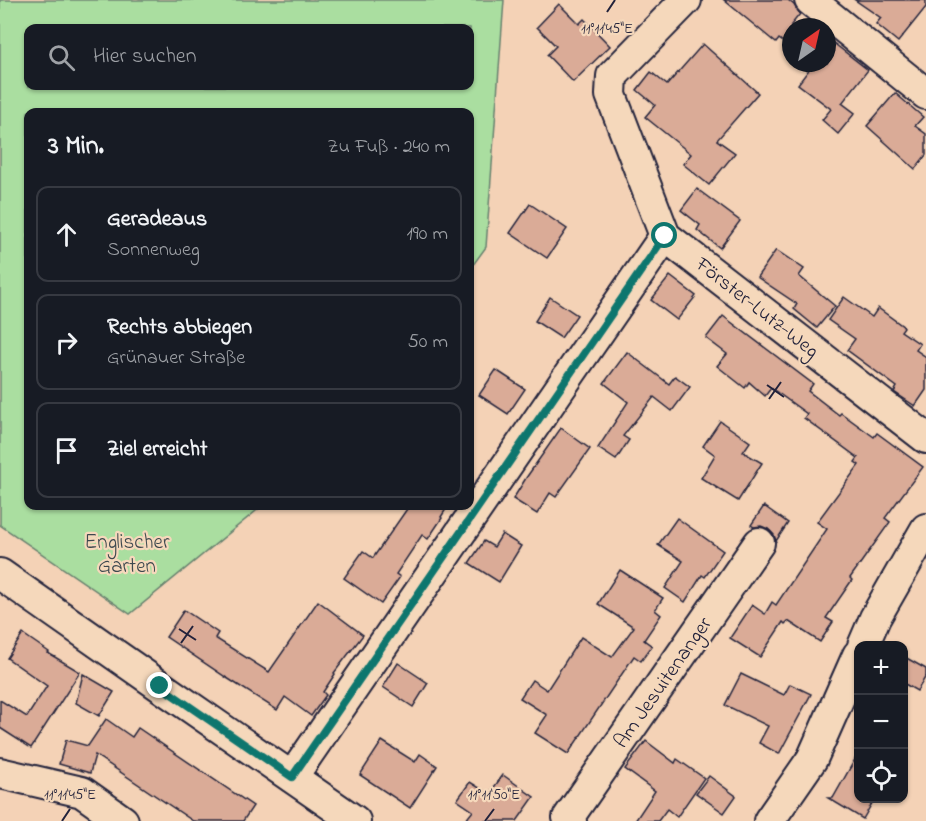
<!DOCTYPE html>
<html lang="de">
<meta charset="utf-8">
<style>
:root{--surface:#171b24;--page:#242831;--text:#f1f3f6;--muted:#9ea1a6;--line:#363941}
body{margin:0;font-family:"Indie Flower",sans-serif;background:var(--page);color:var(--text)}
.controls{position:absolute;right:18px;bottom:18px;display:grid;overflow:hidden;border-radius:12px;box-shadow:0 2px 4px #0004}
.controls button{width:54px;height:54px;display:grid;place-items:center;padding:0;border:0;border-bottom:2px solid var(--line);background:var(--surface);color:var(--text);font:30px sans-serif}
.compass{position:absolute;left:782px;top:18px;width:54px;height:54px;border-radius:50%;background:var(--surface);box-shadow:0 2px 4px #0004;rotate:34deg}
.stop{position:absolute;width:18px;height:18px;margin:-14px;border:4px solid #0f766e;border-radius:50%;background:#fff}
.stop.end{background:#0f766e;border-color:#fff;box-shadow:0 2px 6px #0008}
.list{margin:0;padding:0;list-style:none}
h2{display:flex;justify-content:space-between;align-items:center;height:78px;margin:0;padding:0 24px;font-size:26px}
h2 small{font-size:20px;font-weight:400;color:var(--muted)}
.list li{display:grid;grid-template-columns:39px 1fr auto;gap:18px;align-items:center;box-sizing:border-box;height:96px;margin:0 12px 12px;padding:0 12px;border:2px solid var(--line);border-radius:12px}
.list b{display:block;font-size:22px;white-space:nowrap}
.list p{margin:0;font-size:20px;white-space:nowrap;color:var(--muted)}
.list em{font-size:20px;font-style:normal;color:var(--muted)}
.icon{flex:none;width:33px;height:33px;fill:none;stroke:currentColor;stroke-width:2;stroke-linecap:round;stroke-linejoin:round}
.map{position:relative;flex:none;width:926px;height:821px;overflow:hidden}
.search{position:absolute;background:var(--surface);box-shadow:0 2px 4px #0004;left:24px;top:24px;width:450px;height:66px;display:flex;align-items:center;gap:15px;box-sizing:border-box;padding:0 21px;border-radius:12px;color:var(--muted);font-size:22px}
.panel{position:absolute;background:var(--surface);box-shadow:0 2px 4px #0004;left:24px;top:108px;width:450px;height:402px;border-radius:12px}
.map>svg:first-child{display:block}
.green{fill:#aadea0;stroke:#66806e;stroke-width:1.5;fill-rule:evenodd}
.building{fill:#daab97;stroke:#22223b;stroke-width:1.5}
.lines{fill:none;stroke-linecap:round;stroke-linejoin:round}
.minor-casing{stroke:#22223b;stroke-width:34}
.minor{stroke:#f5d8bb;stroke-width:30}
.route{stroke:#0f766e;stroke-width:8}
.ticks{fill:none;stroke:#22223b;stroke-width:2}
.labels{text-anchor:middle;stroke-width:4.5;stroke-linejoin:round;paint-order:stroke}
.street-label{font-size:21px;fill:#22223b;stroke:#f5d8bb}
.park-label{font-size:21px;fill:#3d484f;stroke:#f5d8bb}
.ticks-label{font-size:15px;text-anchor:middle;fill:#22223b;stroke:#f5d8bb;stroke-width:4.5;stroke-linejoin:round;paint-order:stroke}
</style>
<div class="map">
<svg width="926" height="821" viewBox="0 0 926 821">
<rect width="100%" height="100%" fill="#f4d2b6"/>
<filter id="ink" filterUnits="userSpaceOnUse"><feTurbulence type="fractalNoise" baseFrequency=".0167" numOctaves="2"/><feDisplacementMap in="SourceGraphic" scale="12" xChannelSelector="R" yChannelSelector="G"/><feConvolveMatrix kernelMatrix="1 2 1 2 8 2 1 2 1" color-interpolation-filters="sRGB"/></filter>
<g filter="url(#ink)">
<path class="green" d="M0,0H504L486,247L470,269V112H28V506H262L130,614L0,525ZM28,28H470V86H28Z"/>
<g class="building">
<polygon points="724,0 788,0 794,5 800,14 791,25 791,48 779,39 776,43"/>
<polygon points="855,0 926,0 926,7 898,42 876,24 881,18"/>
<polygon points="559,4 579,24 584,19 610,46 573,82 547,55 556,46 537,27"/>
<polygon points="827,38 868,70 842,103 855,113 838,134 822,120 831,109 798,84 814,63 827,63"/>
<polygon points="703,44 758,93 717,140 735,153 709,185 683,164 691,154 645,117 655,105 637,90 651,72 667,85"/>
<polygon points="895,93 923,117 915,126 926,134 926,155 915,169 867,126"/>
<polygon points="697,189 740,221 720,248 697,230 700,225 681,210"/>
<polygon points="530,204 567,229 547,258 510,233"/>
<polygon points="776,250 804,269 799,276 835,306 817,328 794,309 797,304 757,277"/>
<polygon points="670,276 696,296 677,320 651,300"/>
<polygon points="550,297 577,315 561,338 535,321"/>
<polygon points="844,297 872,317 878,308 904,327 901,331 920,344 916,350 926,357 926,390 915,406 894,392 897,387 847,350 855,339 828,320"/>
<polygon points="723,316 813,384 808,391 839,415 841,413 874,437 877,433 923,467 885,518 890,522 850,578 852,580 826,618 833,622 820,642 788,621 785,624 783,622 760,657 730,638 752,605 765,614 772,602 776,605 827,529 817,522 859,465 855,462 858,458 804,418 807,414 771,388 765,396 749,382 745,388 717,366 727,354 706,338"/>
<polygon points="627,352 669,384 675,376 690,387 672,411 654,397 623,436 629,440 616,460 598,448 628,402 604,383"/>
<polygon points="496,370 525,389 508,414 479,395"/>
<polygon points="720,421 750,442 743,452 762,463 738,501 701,478 715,455 703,446"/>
<polygon points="561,428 590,449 556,497 550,493 537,514 513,499 526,478"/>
<polygon points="409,506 448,506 441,517 442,518 428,539 422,535 396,574 400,577 381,604 344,578 363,551 373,558"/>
<polygon points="764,506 788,523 776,541 774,535 768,529 761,526 754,527 751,525"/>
<polygon points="677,518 723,551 705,577 702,575 685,602 665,588 683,561 658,545"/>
<polygon points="502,534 521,546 499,582 469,563 484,541 494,547"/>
<polygon points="620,570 663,598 655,610 661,615 644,640 652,646 641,661 634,656 568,754 535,733 547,715 520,698 532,680 547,690 581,637 612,657 634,627 598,604"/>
<polygon points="318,601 363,635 334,673 335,674 323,692 326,695 311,716 285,697 277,710 227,678 166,637 184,610 218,633 215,638 269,672"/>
<polygon points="23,634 49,652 48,653 80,672 31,748 0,728 0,700 27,717 47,686 7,658"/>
<polygon points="903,656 926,669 926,676 917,691 903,683"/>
<polygon points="398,663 428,683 413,707 383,687"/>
<polygon points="83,674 114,692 99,716 76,703"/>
<polygon points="741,674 784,695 790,684 811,694 779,754 759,743 768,726 725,705"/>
<polygon points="106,719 132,737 138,728 253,806 243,821 193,821 95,755 90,773 59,764 66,740 88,746"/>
<polygon points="382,741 415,762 420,754 437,766 410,808 360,775"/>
<polygon points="646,741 675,763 677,759 704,778 677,817 667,809 658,821 635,821 655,791 625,769"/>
<polygon points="858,754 858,798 875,798 863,819 828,798 833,798"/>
<polygon points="503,775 534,797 517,821 465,821 473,811 457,800 470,782 489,794"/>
<polygon points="709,776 736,796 724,813 696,793"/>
</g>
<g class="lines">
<defs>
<g id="minor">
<polyline points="686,0 612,76 611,95 665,236 926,438"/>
<polyline points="810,0 926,94"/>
<polyline points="0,574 160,686 355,821"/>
<polyline points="863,646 875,618 926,529"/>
<polyline points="0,773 82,792 123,821"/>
<polyline points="292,777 665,236"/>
<polyline points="571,821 568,818 759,543"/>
<polyline points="769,821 812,759 858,655"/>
</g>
</defs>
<use href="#minor" class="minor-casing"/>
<use href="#minor" class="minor"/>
</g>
</g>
<g class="lines" filter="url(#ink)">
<polyline class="route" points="160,686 292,777 665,236"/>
</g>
<path class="ticks" d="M607,12L615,0M767,385L784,397M769,399L781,382M179,629L196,640M181,643L193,626M62,821L70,809M485,821L494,809"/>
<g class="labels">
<g class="street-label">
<text transform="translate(758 307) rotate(38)" y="7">Förster-Lutz-Weg</text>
<text transform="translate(662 682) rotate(-55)" y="7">Am Jesuitenanger</text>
</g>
<g class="park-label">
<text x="127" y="548">Englischer<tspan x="127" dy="24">Garten</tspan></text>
</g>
</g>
<g class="ticks-label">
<text x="607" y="33">11°11'45"E</text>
<text x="70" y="799">11°11'45"E</text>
<text x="494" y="799">11°11'50"E</text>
</g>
</svg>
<div class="controls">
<button>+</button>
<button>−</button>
<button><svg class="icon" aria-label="locate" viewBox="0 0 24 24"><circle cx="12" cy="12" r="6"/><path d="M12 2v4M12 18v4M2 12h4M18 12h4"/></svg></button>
</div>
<svg class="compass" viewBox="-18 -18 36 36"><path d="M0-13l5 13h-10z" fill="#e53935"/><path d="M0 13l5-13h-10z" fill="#9ea1a6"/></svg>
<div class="stop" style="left:665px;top:236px"></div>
<div class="stop end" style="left:160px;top:686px"></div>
<div class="search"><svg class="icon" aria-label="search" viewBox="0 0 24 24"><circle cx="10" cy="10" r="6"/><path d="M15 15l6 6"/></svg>Hier suchen</div>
<section class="panel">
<h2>3 Min.<small>Zu Fuß · 240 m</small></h2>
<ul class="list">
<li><svg class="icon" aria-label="ahead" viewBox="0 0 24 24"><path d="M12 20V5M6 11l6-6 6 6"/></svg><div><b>Geradeaus</b><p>Sonnenweg</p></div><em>190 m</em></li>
<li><svg class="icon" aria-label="right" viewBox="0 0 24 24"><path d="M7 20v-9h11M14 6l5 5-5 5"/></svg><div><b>Rechts abbiegen</b><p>Grünauer Straße</p></div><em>50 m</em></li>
<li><svg class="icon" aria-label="arrive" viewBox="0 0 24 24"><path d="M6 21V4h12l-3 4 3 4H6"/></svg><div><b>Ziel erreicht</b></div></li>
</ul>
</section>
</div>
